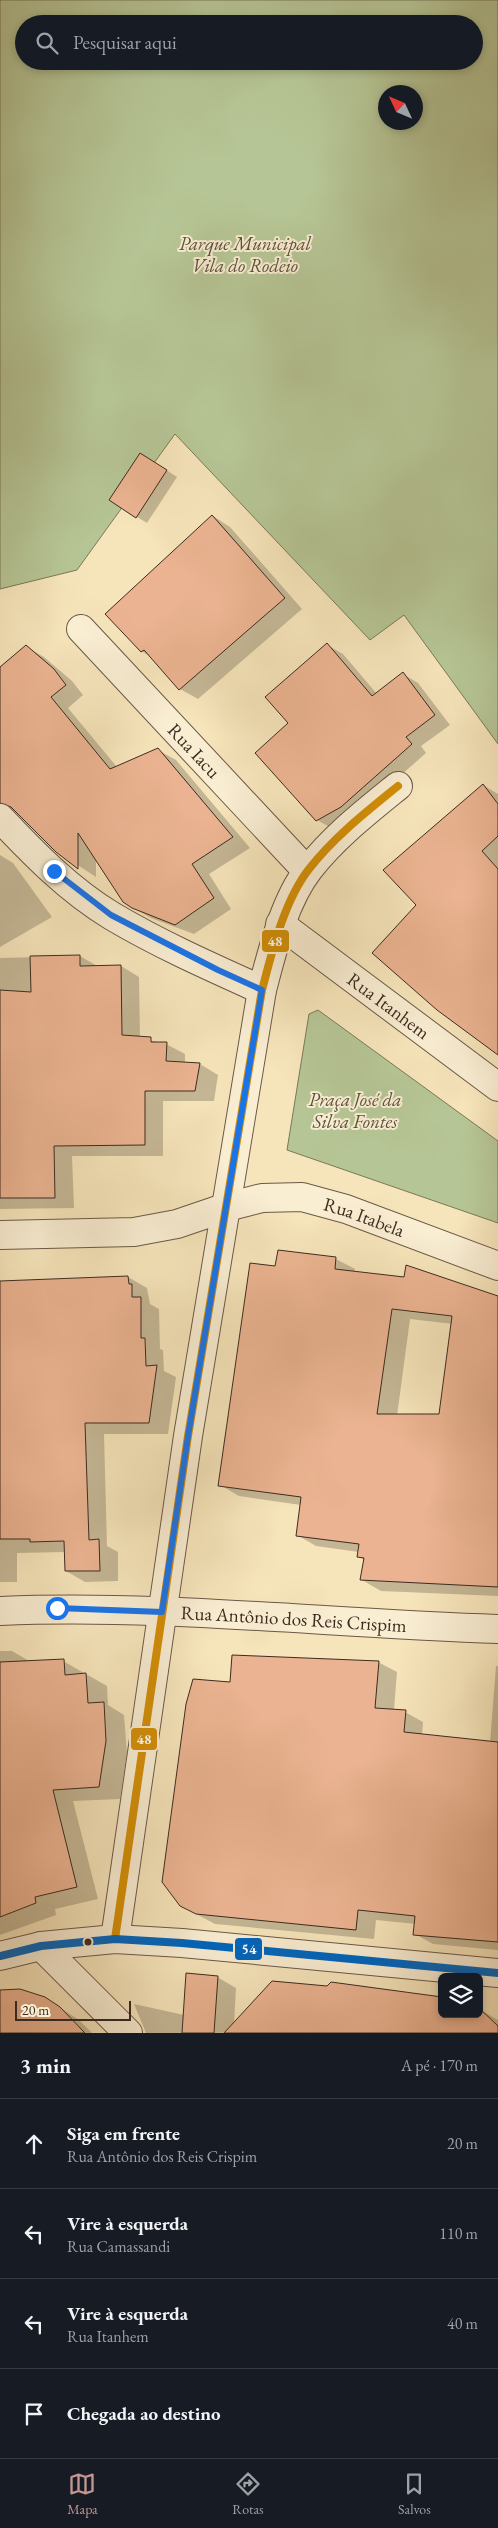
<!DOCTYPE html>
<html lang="pt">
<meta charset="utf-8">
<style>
:root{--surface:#171b24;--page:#20242c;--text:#f1f3f6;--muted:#9ea1a6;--line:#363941;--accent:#c59692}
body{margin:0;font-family:"EB Garamond",serif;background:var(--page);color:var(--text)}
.controls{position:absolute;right:15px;bottom:15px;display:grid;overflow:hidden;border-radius:8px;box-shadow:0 2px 8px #0003}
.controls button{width:45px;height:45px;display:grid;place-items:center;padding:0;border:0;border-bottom:1px solid var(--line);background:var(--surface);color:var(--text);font:25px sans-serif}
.compass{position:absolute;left:378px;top:85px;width:45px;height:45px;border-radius:50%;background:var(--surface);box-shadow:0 2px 8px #0003;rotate:314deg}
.scale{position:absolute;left:15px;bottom:12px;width:116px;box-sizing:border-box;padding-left:5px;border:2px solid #3d2b20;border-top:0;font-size:14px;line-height:18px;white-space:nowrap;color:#3d2b20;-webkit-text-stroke:4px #f9edd2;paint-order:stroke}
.stop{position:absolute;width:15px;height:15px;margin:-11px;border:4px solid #1a73e8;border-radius:50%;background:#fff}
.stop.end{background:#1a73e8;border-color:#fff;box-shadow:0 1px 5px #0008}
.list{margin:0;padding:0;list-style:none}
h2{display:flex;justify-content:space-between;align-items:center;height:65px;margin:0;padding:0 20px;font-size:21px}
h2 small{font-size:16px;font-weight:400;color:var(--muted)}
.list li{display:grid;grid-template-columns:32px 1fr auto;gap:15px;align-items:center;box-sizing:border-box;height:90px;padding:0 20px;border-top:1px solid var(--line)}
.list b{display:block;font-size:19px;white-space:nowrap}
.list p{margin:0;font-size:16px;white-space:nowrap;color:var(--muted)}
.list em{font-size:16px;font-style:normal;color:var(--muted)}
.icon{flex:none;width:28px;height:28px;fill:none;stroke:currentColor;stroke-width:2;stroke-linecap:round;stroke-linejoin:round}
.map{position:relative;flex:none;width:498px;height:2033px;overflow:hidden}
.search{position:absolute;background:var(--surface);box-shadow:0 2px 8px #0003;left:15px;right:15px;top:15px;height:55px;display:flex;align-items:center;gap:12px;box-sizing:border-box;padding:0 18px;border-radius:28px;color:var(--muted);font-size:19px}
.sheet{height:425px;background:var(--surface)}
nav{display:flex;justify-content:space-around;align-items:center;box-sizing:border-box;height:70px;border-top:1px solid var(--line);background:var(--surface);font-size:14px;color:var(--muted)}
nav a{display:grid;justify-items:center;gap:2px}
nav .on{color:var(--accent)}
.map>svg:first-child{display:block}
.green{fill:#b6c595;stroke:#7a785a;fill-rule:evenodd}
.shadow{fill:#0003;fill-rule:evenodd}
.building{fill:#ebb391;stroke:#3d2b20;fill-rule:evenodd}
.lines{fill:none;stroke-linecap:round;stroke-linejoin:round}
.minor-casing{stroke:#6b5946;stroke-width:30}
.minor{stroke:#f9edd2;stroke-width:28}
.bus-1-casing{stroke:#f9edd2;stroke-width:11}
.bus-2-casing{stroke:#f9edd2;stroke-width:11}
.bus-1{stroke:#d28d06;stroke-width:8}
.bus-2{stroke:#0065bd;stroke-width:8}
.route{stroke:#1a73e8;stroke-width:6}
.bus-dot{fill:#3d2b20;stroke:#f9edd2;stroke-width:2}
.labels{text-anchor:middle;stroke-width:4;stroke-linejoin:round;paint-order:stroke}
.park-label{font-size:19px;font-style:italic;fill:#5b523d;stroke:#f9edd2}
.street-label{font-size:19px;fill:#3d2b20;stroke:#f9edd2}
.line-badge{stroke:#f9edd2;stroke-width:2}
.badge-label{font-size:14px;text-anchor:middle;font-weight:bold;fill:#fff}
</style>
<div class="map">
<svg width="498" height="2033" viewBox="0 0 498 2033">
<rect width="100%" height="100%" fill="#f6e4ba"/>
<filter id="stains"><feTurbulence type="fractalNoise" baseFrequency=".004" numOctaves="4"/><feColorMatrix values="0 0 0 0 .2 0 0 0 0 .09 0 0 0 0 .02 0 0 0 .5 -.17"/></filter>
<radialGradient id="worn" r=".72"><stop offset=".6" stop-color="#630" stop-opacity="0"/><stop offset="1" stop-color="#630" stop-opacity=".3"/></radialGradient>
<g class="green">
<path d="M0,0H498V744L404,615L370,640L175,434L77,570L0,589ZM24,24H474V61H24ZM386,92H416V122H386Z"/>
<polygon points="318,1010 498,1141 498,1223 287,1150 309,1014"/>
</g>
<g class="shadow">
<polygon points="151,460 177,477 147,523 137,517"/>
<polygon points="213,516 230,527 302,609 198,699 180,689 153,658 141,651"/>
<polygon points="327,645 343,654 377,694 403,674 418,683 450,725 421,746 426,753 356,815 333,829 317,820 290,724"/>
<polygon points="26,647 44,657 72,681 83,695 68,708 117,767 158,750 176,760 250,848 209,874 231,909 194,934 151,918 132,907 96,858 96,877 56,851 0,790 0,668"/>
<polygon points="483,785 498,794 498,1054 418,905"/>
<polygon points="0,855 13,863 52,917 0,947"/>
<polygon points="80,956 99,967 121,966 139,977 140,1038 166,1044 185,1054 185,1063 200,1064 218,1075 214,1101 163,1101 163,1156 72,1156 74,1208 0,1209 0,958"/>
<path d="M279,1251L336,1259L355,1269L354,1273L498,1297V1596L381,1591L362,1580L364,1560L358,1556L359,1552L316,1546L297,1535L301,1505L239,1496L220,1485L276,1267ZM410,1319L453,1324L440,1416H397Z"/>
<polygon points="128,1277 147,1288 150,1304 159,1309 160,1349 163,1350 164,1371 176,1377 168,1434 104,1434 107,1546 118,1552 118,1581 85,1582 66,1571 65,1552 17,1553 17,1582 0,1582 0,1282"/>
<polygon points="0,1651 12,1651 31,1662 63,1661 107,1686 108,1705 124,1715 127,1753 120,1799 73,1801 98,1899 55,1909 56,1915 0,1935"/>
<polygon points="378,1662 397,1672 394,1710 405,1712 423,1722 422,1735 490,1743 496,1666 498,1666 498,1950 433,1944 415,1934 416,1924 376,1920 374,1939 215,1924 181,1906 231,1684"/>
<polygon points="217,1977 236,1988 234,2024 479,2014 479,2009 498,2020 498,2033 146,2033 134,2004 184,2015"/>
<polygon points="0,1993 45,1998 79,2020 92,2033 0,2033"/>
</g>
<g class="building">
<polygon points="140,453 167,470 136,518 109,500"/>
<polygon points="212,515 285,598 179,690 144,650 141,652 105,614"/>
<polygon points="327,643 372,696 403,672 435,715 406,737 412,744 341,807 316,821 255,753 288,723 265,697"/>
<polygon points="26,645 54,669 66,685 51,697 110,769 158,748 233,837 192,864 214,898 175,925 132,908 123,902 78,833 78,869 56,852 11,807 0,803 0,667"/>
<polygon points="483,784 498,804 498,836 482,851 498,869 498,1055 437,1010 372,953 416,905 383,870"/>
<polygon points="80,955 80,966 121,965 122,1035 151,1037 151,1042 167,1042 166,1061 200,1063 195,1091 145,1091 145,1145 54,1146 55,1198 0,1198 0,990 31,992 30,956"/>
<path d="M278,1250L336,1257L335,1269L404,1277L406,1265L498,1296V1587L360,1580L364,1558L357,1557L359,1544L296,1536L301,1497L218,1486L250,1263L275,1266ZM392,1309L452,1316L439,1414H377Z"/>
<polygon points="128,1276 129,1284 132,1284 132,1297 141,1297 141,1338 145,1338 146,1366 157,1365 149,1423 85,1423 89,1540 99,1539 100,1571 65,1571 64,1541 30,1542 30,1539 0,1539 0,1281"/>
<polygon points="232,1655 379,1661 375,1708 406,1710 404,1732 498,1742 498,1942 413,1935 415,1916 358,1910 356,1930 196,1914 180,1906 162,1882 186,1704 193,1679 230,1682"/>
<polygon points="64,1659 65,1675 86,1673 88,1703 104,1702 106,1741 99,1787 53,1790 77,1887 35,1897 36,1903 0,1917 0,1662"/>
<polygon points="186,1973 218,1976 214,2033 182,2033"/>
<polygon points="272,1981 327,1986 331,1982 442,1997 442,2014 479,2014 479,2008 498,2026 498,2033 224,2033"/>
<polygon points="20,1989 45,1997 60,2007 85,2033 0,2033 0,1990"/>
</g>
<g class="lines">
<defs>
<g id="minor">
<path id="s1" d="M81,629L307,871"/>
<path d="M0,818C34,854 69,890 112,916C159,944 211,967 262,990"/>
<path id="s2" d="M280,924L498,1087"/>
<path id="s3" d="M0,1235L134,1232L177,1224L227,1207L262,1198L302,1197L346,1209L498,1266"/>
<path id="s4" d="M0,1611C166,1604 332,1624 498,1629"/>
<path d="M115,1939L188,1436L262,990C272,952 284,901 309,869C334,837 366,812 398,786"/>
<polyline points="41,1946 128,2033"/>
<polyline points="0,1956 41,1946 115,1939 182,1943 498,1973"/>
</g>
</defs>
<use href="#minor" class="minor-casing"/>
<use href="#minor" class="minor"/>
<defs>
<path id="bus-1" d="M115,1939L188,1436L262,990C272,952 284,901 309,869C334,837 366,812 398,786"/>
<polyline id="bus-2" points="0,1956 41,1946 115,1939 182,1943 498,1973"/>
</defs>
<use href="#bus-1" class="bus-1-casing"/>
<use href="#bus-2" class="bus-2-casing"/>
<use href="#bus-1" class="bus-1"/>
<use href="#bus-2" class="bus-2"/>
</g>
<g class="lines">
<polyline class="route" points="54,871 111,915 218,970 262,990 188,1436 162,1612 57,1608"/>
</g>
<circle class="bus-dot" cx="88" cy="1942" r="4.5"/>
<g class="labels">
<g class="park-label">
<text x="245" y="250">Parque Municipal<tspan x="245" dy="22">Vila do Rodeio</tspan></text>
<text x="355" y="1106">Praça José da<tspan x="355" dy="22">Silva Fontes</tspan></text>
</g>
<g class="street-label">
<text dy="7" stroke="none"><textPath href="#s1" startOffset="166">Rua Iacu</textPath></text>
<text dy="7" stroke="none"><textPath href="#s2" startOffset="136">Rua Itanhem</textPath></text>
<text dy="7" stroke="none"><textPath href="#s3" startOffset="372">Rua Itabela</textPath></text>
<text dy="7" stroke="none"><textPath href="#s4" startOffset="294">Rua Antônio dos Reis Crispim</textPath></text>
</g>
</g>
<g class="line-badge">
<rect x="261" y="929" width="29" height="24" rx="5" fill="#d28d06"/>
<rect x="130" y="1727" width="28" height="24" rx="5" fill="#d28d06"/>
<rect x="234" y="1937" width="29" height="24" rx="5" fill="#0065bd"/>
</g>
<g class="badge-label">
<text x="275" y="946">48</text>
<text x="144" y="1744">48</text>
<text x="249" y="1954">54</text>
</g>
<rect width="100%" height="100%" filter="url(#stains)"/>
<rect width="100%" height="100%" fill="url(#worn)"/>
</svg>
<div class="controls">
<button><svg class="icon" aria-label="layers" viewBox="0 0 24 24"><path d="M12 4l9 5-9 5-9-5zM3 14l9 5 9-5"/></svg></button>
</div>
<svg class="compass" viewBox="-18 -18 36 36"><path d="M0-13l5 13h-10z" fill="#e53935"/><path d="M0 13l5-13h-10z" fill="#9ea1a6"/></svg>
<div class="scale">20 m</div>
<div class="stop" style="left:57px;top:1608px"></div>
<div class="stop end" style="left:54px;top:871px"></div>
<div class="search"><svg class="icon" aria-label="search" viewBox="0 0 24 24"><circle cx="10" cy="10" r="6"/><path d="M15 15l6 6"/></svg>Pesquisar aqui</div>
</div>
<section class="sheet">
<h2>3 min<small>A pé · 170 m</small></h2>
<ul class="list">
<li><svg class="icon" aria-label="ahead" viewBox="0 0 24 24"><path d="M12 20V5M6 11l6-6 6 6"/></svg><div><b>Siga em frente</b><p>Rua Antônio dos Reis Crispim</p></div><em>20 m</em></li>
<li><svg class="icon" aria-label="left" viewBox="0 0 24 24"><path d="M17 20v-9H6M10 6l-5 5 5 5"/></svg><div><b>Vire à esquerda</b><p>Rua Camassandi</p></div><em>110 m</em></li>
<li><svg class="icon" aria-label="left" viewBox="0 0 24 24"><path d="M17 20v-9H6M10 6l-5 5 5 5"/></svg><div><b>Vire à esquerda</b><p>Rua Itanhem</p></div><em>40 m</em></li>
<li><svg class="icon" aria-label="arrive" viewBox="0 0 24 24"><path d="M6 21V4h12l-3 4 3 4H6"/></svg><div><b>Chegada ao destino</b></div></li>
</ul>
</section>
<nav>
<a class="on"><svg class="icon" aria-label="map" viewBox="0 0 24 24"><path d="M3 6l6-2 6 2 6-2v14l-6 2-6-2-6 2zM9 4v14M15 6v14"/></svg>Mapa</a>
<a><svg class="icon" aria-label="directions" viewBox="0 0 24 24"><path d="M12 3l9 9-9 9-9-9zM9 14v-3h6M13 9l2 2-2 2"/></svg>Rotas</a>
<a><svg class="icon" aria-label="saved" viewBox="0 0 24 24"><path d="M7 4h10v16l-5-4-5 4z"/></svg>Salvos</a>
</nav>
